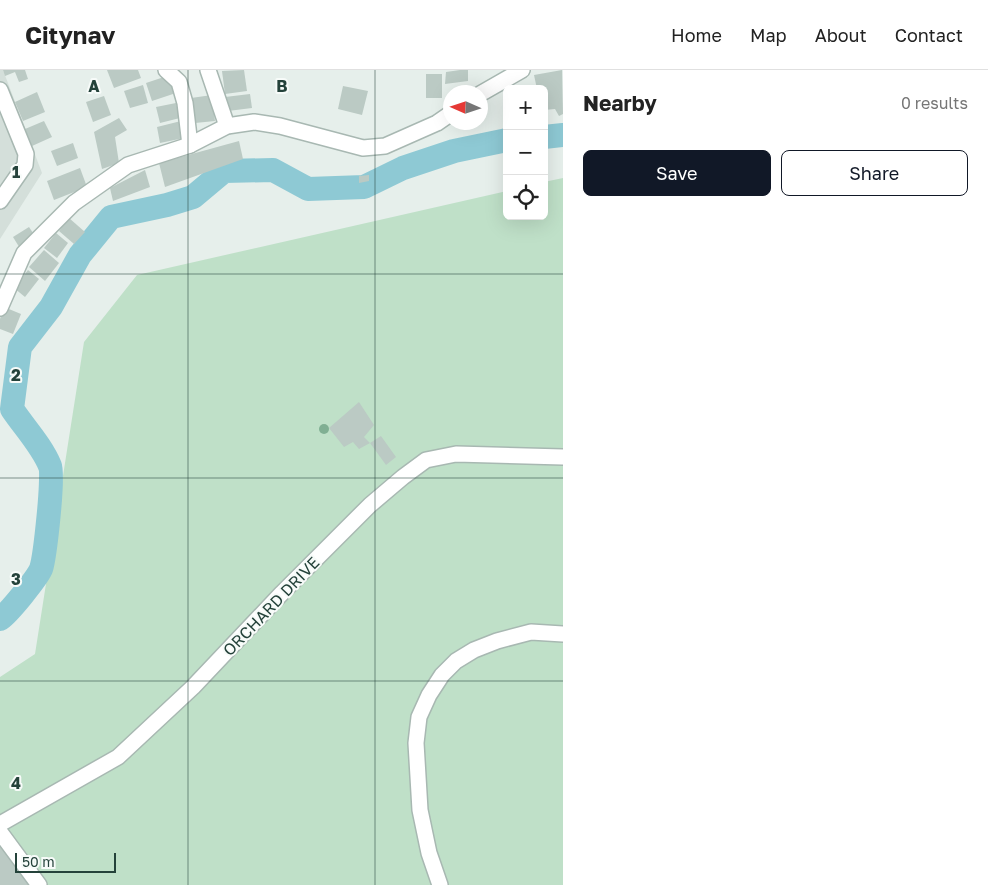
<!DOCTYPE html>
<meta charset="utf-8">
<style>
:root{--surface:#fff;--page:#f6f6f6;--text:#222;--muted:#767676;--line:#e0e0e0;--accent:#111827}
body{margin:0;font-family:"Golos Text",sans-serif;background:var(--page);color:var(--text)}
.controls{position:absolute;right:15px;top:15px;display:grid;overflow:hidden;border-radius:8px;box-shadow:0 5px 20px #0002}
.controls button{width:45px;height:45px;display:grid;place-items:center;padding:0;border:0;border-bottom:1px solid var(--line);background:var(--surface);color:var(--text);font:25px sans-serif}
.compass{position:absolute;left:443px;top:15px;width:45px;height:45px;border-radius:50%;background:var(--surface);box-shadow:0 5px 20px #0002;rotate:273deg}
.scale{position:absolute;left:15px;bottom:12px;width:101px;box-sizing:border-box;padding-left:5px;border:2px solid #24423a;border-top:0;font-size:14px;line-height:18px;white-space:nowrap;color:#24423a;-webkit-text-stroke:4px #f7fbf9;paint-order:stroke}
.list{margin:0;padding:0;list-style:none}
h2{display:flex;justify-content:space-between;align-items:center;height:65px;margin:0;padding:0 20px;font-size:21px}
h2 small{font-size:16px;font-weight:400;color:var(--muted)}
.actions{display:flex;gap:10px;padding:15px 20px}
.actions a{flex:1;padding:11px 0;border:1px solid var(--accent);border-radius:8px;text-align:center;font-size:18px;color:var(--accent)}
.actions .main{background:var(--accent);color:#fff}
.icon{flex:none;width:28px;height:28px;fill:none;stroke:currentColor;stroke-width:2;stroke-linecap:round;stroke-linejoin:round}
.map{position:relative;flex:none;width:563px;height:815px;overflow:hidden}
header{display:flex;align-items:center;gap:30px;box-sizing:border-box;height:70px;padding:0 25px;background:var(--surface);border-bottom:1px solid var(--line)}
header strong{font-size:24px}
nav{display:flex;gap:28px;margin-inline-start:auto;font-size:18px}
main{display:flex}
aside{flex:1;background:var(--surface)}
.map>svg:first-child{display:block}
.built{fill:#d4dfda}
.green{fill:#bfe0c8}
.lines{fill:none;stroke-linecap:round;stroke-linejoin:round}
.river{stroke:#8ec9d4;stroke-width:24}
.building{fill:#bbcac4}
.minor-casing{stroke:#a8b8b2;stroke-width:18}
.minor{stroke:#fff;stroke-width:15}
.tree{fill:#80af93}
.grid{fill:none;stroke:#24423a;stroke-width:1;stroke-opacity:0.55}
.labels{text-anchor:middle;stroke-width:4;stroke-linejoin:round;paint-order:stroke}
.street-label{font-size:16px;fill:#24423a;stroke:#f7fbf9}
.grid-label{font-size:16px;text-anchor:middle;font-weight:bold;fill:#24423a;stroke:#f7fbf9;stroke-width:4;stroke-linejoin:round;paint-order:stroke}
</style>
<header>
<strong>Citynav</strong>
<nav><a>Home</a><a>Map</a><a>About</a><a>Contact</a></nav>
</header>
<main>
<div class="map">
<svg width="563" height="815" viewBox="0 0 563 815">
<rect width="100%" height="100%" fill="#e6efeb"/>
<polygon class="built" points="0,0 3,0 42,103 0,169"/>
<polygon class="green" points="563,108 563,815 0,815 0,607 35,584 84,272 137,205 507,121 507,146 544,146 544,112"/>
<g class="lines">
<g class="river">
<polyline points="544,67 563,65"/>
<path d="M0,549C9,543 37,508 41,499C45,487 54,406 50,396C42,376 24,357 12,339L20,277L51,237L80,185L111,147L167,135L193,127L224,101L273,100L308,119L364,117L403,98L454,81L507,70"/>
</g>
</g>
<g class="building">
<polygon points="3,0 25,0 28,9 19,12 15,2 5,6"/>
<polygon points="107,0 138,0 141,8 114,18"/>
<polygon points="244,0 247,21 225,24 222,1"/>
<polygon points="460,0 468,0 468,11 445,14 446,2"/>
<polygon points="562,0 563,44 559,46 555,39 544,40 544,19 537,19 534,5"/>
<rect x="426" y="4" width="16" height="24"/>
<polygon points="170,5 176,23 152,31 146,13"/>
<polygon points="143,15 148,33 130,38 124,21"/>
<polygon points="343,16 368,21 362,45 338,39"/>
<polygon points="37,22 45,42 23,51 15,32"/>
<polygon points="250,24 252,38 228,41 225,27"/>
<polygon points="212,25 215,51 195,53 191,28"/>
<polygon points="104,26 111,45 93,52 86,32"/>
<polygon points="176,33 180,48 160,53 156,37"/>
<polygon points="119,48 127,60 115,67 119,93 102,99 94,62"/>
<polygon points="44,51 52,67 32,76 25,59"/>
<polygon points="181,51 184,68 160,73 157,57"/>
<polygon points="239,71 243,89 165,117 159,93"/>
<polygon points="73,73 78,88 57,96 51,81"/>
<polygon points="80,98 87,117 54,130 47,111"/>
<polygon points="145,100 150,117 113,131 110,118"/>
<polygon points="369,105 369,111 359,113 359,106"/>
<polygon points="69,148 85,162 74,174 59,161"/>
<polygon points="29,157 37,169 21,180 13,167"/>
<polygon points="56,163 68,173 57,188 44,178"/>
<polygon points="44,180 59,193 45,211 29,197"/>
<polygon points="28,200 39,209 25,227 14,218"/>
<polygon points="4,237 21,244 13,264 0,259 0,249"/>
<polygon points="359,332 374,355 364,367 370,373 359,379 353,372 344,377 329,358"/>
<polygon points="381,366 396,387 386,395 370,373"/>
<polygon points="4,773 29,815 0,815 0,775"/>
</g>
<g class="lines">
<defs>
<g id="minor">
<polyline points="166,0 179,12 185,33 190,75"/>
<polyline points="208,0 227,56"/>
<polyline points="0,20 26,84 25,95 0,131"/>
<polyline points="480,24 522,0"/>
<polyline points="0,238 24,183 74,133 128,95 190,75 227,56 254,52 280,56 363,78 385,76 437,53 450,44"/>
<polyline points="0,754 118,687 193,617 282,523 370,435 403,407 426,390 456,384 563,387"/>
<polyline points="0,762 39,815"/>
<polyline points="440,815 429,783 420,740 416,673 419,647 429,625 442,605 456,591 474,580 497,571 531,562 563,564"/>
</g>
</defs>
<use href="#minor" class="minor-casing"/>
<use href="#minor" class="minor"/>
</g>
<circle class="tree" cx="324" cy="359" r="5"/>
<path class="grid" d="M188,0V815M375,0V815M0,204H563M0,408H563M0,611H563"/>
<g class="labels">
<g class="street-label">
<text transform="translate(271 536) rotate(-46)" y="6">ORCHARD DRIVE</text>
</g>
</g>
<g class="grid-label">
<text x="94" y="22">A</text>
<text x="282" y="22">B</text>
<text x="16" y="108">1</text>
<text x="16" y="311">2</text>
<text x="16" y="515">3</text>
<text x="16" y="719">4</text>
</g>
</svg>
<div class="controls">
<button>+</button>
<button>−</button>
<button><svg class="icon" aria-label="locate" viewBox="0 0 24 24"><circle cx="12" cy="12" r="6"/><path d="M12 2v4M12 18v4M2 12h4M18 12h4"/></svg></button>
</div>
<svg class="compass" viewBox="-18 -18 36 36"><path d="M0-13l5 13h-10z" fill="#e53935"/><path d="M0 13l5-13h-10z" fill="#767676"/></svg>
<div class="scale">50 m</div>
</div>
<aside>
<h2>Nearby<small>0 results</small></h2>
<ul class="list">
</ul>
<div class="actions"><a class="main">Save</a><a>Share</a></div>
</aside>
</main>
